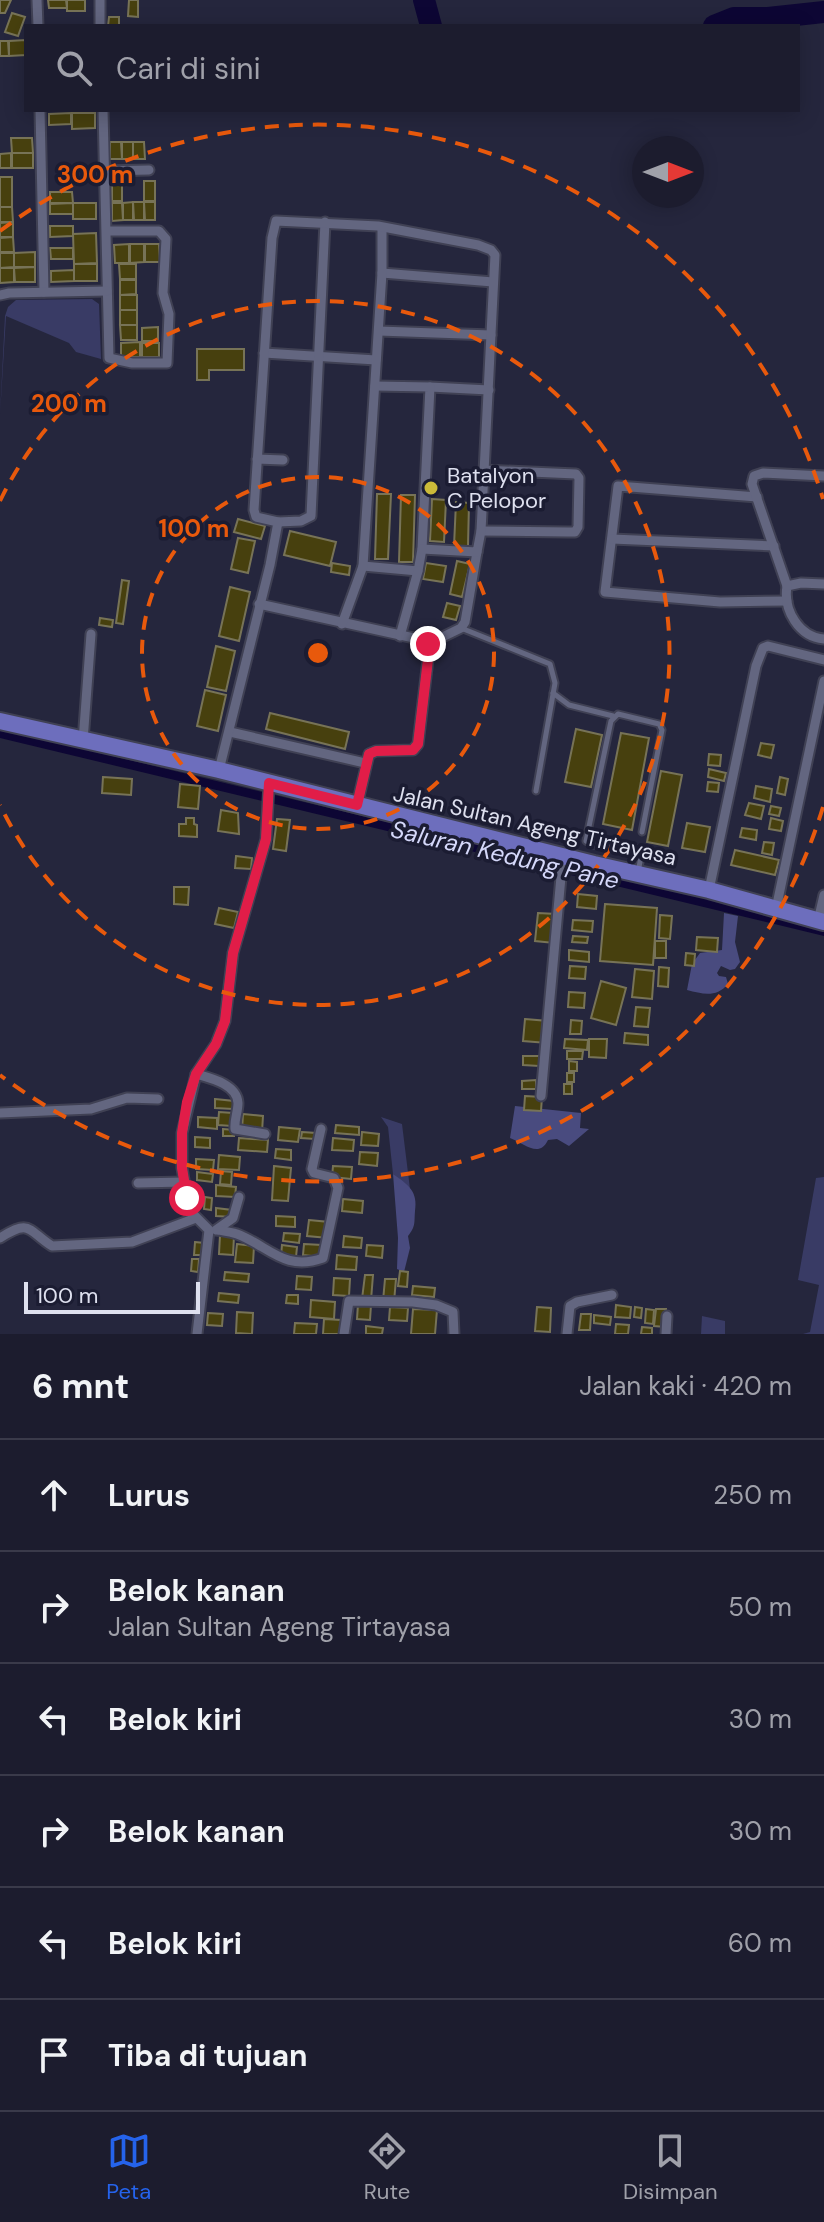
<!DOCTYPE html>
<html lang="id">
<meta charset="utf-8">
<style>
:root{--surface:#1c1c2e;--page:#29293a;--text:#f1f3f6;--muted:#a0a1aa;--line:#3a3a4a;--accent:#2563eb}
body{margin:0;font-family:"DM Sans",sans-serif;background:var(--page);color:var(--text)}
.compass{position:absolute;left:632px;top:136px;width:72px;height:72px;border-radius:50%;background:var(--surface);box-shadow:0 4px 20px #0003;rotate:90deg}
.scale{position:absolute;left:24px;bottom:20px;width:176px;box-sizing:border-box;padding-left:8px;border:4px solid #dee0ef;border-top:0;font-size:22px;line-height:28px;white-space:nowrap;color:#dee0ef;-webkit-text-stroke:6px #1b1c32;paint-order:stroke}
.stop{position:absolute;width:24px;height:24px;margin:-18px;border:6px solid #e11d48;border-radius:50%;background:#fff}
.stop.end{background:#e11d48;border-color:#fff;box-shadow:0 2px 8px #0008}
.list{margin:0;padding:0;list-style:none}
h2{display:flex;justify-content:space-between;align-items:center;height:104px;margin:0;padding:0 32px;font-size:34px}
h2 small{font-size:26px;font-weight:400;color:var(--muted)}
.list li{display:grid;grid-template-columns:52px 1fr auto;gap:24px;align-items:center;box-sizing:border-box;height:112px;padding:0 32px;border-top:2px solid var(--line)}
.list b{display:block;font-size:30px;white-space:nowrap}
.list p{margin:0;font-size:26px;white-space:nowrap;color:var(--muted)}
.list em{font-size:26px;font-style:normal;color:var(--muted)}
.icon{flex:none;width:44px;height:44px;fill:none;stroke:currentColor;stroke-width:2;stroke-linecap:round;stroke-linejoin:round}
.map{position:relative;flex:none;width:824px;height:1334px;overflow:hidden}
.search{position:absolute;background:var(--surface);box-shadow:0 4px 20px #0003;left:24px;right:24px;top:24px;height:88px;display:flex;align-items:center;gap:20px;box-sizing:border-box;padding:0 28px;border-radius:0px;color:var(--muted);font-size:30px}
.sheet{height:776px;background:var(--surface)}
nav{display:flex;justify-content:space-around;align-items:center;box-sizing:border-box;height:112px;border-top:2px solid var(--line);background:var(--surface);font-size:22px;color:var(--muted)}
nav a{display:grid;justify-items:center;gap:4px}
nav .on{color:var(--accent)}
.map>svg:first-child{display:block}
.green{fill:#393b65}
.forest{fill:#494b7f}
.water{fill:#0d0634}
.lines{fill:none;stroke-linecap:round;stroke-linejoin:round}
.river{stroke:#0d0634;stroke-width:22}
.building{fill:#47400e;stroke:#777357;stroke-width:2}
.service-casing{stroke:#404154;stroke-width:9}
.minor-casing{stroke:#404154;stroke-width:13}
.primary-casing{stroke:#404154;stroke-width:20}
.service{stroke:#636680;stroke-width:5}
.minor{stroke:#636680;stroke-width:9}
.primary{stroke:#6d6ebd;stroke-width:16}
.route{stroke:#e11d48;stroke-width:10}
.ring{fill:none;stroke:#e8590c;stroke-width:4;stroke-dasharray:14 10}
.poi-dot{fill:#cbba39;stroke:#1b1c32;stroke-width:3}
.labels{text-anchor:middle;stroke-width:7;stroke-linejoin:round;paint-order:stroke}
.poi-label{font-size:22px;fill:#dee0ef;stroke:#1b1c32;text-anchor:start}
.street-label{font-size:22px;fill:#dee0ef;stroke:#1b1c32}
.water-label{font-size:24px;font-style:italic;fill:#d5d8fa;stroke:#1b1c32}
.centre{fill:#e8590c;stroke:#1b1c32;stroke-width:4}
.ring-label{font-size:24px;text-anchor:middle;font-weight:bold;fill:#e8590c;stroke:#1b1c32;stroke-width:7;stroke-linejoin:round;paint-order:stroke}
</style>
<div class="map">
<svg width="824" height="1334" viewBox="0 0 824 1334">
<rect width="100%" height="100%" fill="#25263d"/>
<g class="green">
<polygon points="92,299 99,304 101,359 76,352 69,343 6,316 0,415 5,316 8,307 16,300"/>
<polygon points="381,1117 402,1124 410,1189 393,1174 388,1127"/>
<polygon points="824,1177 824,1334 803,1334 810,1332 819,1285 798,1280 816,1178"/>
<polygon points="702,1316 725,1321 725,1334 701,1334"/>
</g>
<g class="forest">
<path d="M724,913L738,916L735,942L740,962L735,969L730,970L721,966L717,973L719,976L726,977L728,984C716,998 703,994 687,990L692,964L700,953L722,950Z"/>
<path d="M515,1106L581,1113L580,1128L589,1129L569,1146L557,1139L548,1140C539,1159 524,1143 510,1138Z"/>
<path d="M393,1174C409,1185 418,1192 415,1211C414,1223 416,1226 408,1236L410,1248L404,1272L397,1269L398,1238Z"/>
</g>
<polygon class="water" points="0,729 824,927 824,936 0,738"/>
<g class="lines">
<g class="river">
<polyline points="424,0 431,26"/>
<polyline points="714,26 734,18 768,18 824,12"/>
</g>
</g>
<g class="building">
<polygon points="0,0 11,0 5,13 0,13"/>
<polygon points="48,0 66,0 67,8 49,8"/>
<rect x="67" y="0" width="18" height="11"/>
<polygon points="129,0 138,0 138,17 128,16"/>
<polygon points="12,13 25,17 18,36 5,32"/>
<polygon points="109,17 119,17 119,26 108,26"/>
<polygon points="26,40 26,55 9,56 9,41"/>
<polygon points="0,41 8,41 9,56 0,56"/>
<polygon points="71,113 71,124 49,125 49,114"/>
<polygon points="72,113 95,113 95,128 72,129"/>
<polygon points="11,138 32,138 33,153 12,153"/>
<polygon points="110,142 121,142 122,159 110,159"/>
<rect x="122" y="142" width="11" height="17"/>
<polygon points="133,142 144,142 145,159 133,159"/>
<polygon points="11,153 11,168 0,168 0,154"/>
<rect x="12" y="153" width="21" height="15"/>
<rect x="0" y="177" width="12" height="30"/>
<rect x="112" y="181" width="10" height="20"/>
<rect x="144" y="181" width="11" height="20"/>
<polygon points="50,192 72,192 73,203 50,203"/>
<polygon points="133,202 144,202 144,220 134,220"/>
<polygon points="133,202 133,220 123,220 123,203"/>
<polygon points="144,202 155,202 155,220 145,220"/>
<polygon points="73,203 73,214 50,214 50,204"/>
<rect x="73" y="203" width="23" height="16"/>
<polygon points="112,203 122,203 123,220 112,221"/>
<polygon points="0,207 12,207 13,222 0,222"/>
<polygon points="13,222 13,237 0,237 0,223"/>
<polygon points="50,226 73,226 73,236 50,237"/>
<polygon points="96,233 97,263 74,264 73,234"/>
<polygon points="13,237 14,252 0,252 0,238"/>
<polygon points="129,244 129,263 115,263 114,245"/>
<polygon points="130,244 144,244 144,262 130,263"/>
<polygon points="145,244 159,244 160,262 145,262"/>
<polygon points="50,248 73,248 73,259 51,259"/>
<polygon points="35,252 35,267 14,267 14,253"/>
<polygon points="0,253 14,253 14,267 0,268"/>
<rect x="74" y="264" width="23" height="17"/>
<polygon points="119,264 136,264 136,279 120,279"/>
<polygon points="35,267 35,282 15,282 14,268"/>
<polygon points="0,268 14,268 14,282 0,283"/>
<polygon points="74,270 74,281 51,282 51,271"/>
<polygon points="120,280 136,280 136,294 120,295"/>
<rect x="120" y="295" width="17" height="15"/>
<rect x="120" y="310" width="17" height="15"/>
<polygon points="120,325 137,325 137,340 121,340"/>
<polygon points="158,327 158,341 142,341 142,328"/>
<polygon points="140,342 140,357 121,357 121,343"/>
<rect x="142" y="343" width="17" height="14"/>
<polygon points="197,349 244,349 244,370 209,370 209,380 197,380"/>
<polygon points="377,494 391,494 388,559 375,559"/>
<polygon points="401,495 415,495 413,562 399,562"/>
<polygon points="432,499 446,500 444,542 430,541"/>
<polygon points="456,502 469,503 468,546 454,546"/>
<polygon points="238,519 265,526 261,539 234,532"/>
<polygon points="290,531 336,542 330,566 284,555"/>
<polygon points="238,538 255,541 248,573 231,569"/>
<polygon points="457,561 470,564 462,597 450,594"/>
<polygon points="332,563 350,566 349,575 331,572"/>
<polygon points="426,563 446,566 443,582 423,579"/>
<polygon points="122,580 129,581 123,624 116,623"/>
<polygon points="230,587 250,592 239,641 219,636"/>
<polygon points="447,603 460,606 456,620 443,617"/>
<polygon points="100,618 113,620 112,627 99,625"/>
<polygon points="216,646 235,651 226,691 207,687"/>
<polygon points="205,690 226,695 218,731 197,726"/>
<polygon points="270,713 349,732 345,749 266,729"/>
<polygon points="576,729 602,735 591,787 565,782"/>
<polygon points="621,733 649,738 632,830 603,824"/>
<polygon points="761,743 774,745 771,758 758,755"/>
<polygon points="709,754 721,755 720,766 708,765"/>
<polygon points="709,769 726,773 724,781 708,777"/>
<polygon points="661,771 682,775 668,846 647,842"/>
<polygon points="103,777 132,779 131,795 102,793"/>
<polygon points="780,777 788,779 785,795 777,793"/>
<polygon points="708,782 719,783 718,792 707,791"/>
<polygon points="180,784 200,786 198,809 178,807"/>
<polygon points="756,786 772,789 770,802 754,798"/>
<polygon points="749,803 764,806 761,819 745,815"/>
<polygon points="771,806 781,808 779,816 769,814"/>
<polygon points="221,810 238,813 239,834 218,831"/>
<polygon points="186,818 194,818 194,824 197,825 197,837 179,836 179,824 186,824"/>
<polygon points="771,818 783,821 781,831 769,829"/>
<polygon points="277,819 290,820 286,851 273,849"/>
<polygon points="687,823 710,827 705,852 682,848"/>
<polygon points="742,828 757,830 756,840 740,837"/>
<polygon points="764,842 774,843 772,855 762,853"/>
<polygon points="735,850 779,860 775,875 731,865"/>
<polygon points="236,856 252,858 251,869 235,868"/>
<polygon points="174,887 189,887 188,905 174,904"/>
<polygon points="578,894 597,896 596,909 577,907"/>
<polygon points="605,904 657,908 653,965 600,961"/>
<polygon points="219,908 238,912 234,928 215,924"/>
<polygon points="538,913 556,914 554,943 535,941"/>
<polygon points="660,915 672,916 670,939 659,938"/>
<polygon points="573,920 593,921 592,932 572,930"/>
<polygon points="573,936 588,937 587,943 572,942"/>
<polygon points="697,937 718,938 717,952 696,950"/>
<rect x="655" y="941" width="11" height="17"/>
<polygon points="569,950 589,952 589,962 569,960"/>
<polygon points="686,953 695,954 694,966 685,965"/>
<polygon points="570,966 586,967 585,979 569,978"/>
<polygon points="659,967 669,968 668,987 658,986"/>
<polygon points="635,969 654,971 652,999 632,997"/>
<polygon points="601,981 626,988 616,1025 591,1018"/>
<polygon points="569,992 585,993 584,1008 568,1007"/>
<polygon points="636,1007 650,1008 648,1027 634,1026"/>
<polygon points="525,1019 548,1021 547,1043 523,1041"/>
<polygon points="571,1020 582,1021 581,1034 570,1034"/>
<polygon points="625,1033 648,1035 648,1045 624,1043"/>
<polygon points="565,1039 588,1040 587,1050 564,1048"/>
<polygon points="589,1039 607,1039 606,1058 589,1057"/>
<polygon points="567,1051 583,1051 582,1059 567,1059"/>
<polygon points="523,1056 540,1056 539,1066 523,1065"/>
<polygon points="569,1061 577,1062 577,1071 569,1071"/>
<rect x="567" y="1073" width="7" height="9"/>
<polygon points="536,1080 536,1089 522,1089 522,1081"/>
<rect x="564" y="1084" width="8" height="10"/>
<polygon points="525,1096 542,1097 541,1111 524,1110"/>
<polygon points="215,1099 234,1101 233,1109 215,1108"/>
<polygon points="219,1112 233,1113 232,1126 218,1125"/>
<polygon points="243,1114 263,1116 262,1132 242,1130"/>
<polygon points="198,1117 217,1118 217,1129 198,1127"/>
<polygon points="336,1125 359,1127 359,1135 335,1133"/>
<polygon points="279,1127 300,1129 298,1142 278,1140"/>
<polygon points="223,1129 234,1130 234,1136 223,1136"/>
<polygon points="302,1132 316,1133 315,1139 301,1138"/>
<polygon points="362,1132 379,1134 378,1146 361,1145"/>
<polygon points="195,1137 210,1138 210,1148 195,1147"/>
<polygon points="239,1138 268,1140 267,1152 238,1150"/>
<polygon points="333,1138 354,1140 353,1151 332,1150"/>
<polygon points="276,1149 291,1150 291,1160 275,1158"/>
<polygon points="360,1152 378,1153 377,1166 359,1164"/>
<polygon points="219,1155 240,1157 239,1170 218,1169"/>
<polygon points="196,1159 214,1160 213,1170 196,1169"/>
<polygon points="274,1166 291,1168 288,1201 272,1200"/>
<polygon points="333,1166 352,1167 351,1179 332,1177"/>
<polygon points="221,1171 232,1172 231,1185 220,1184"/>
<polygon points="197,1172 213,1174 212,1182 197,1180"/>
<polygon points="216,1185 236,1187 235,1197 216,1196"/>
<polygon points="205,1197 212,1198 211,1210 204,1209"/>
<polygon points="343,1199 363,1201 362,1213 342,1211"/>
<polygon points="216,1208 232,1210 232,1217 216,1216"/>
<polygon points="276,1216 295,1217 295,1227 276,1226"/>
<polygon points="309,1220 329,1222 328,1238 307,1236"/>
<polygon points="284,1233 300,1234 299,1243 283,1241"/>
<polygon points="220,1235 234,1236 233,1255 219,1254"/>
<polygon points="344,1236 362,1238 361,1248 343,1247"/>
<polygon points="195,1242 204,1243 203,1255 194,1255"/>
<polygon points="237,1244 254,1246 253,1263 235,1262"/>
<polygon points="304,1244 322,1245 321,1257 303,1255"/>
<polygon points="282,1245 297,1247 296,1257 281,1256"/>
<polygon points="367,1245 383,1246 382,1258 366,1256"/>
<polygon points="337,1255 357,1257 356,1270 336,1269"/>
<polygon points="192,1259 199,1259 198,1272 191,1271"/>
<polygon points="400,1271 408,1272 407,1287 398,1286"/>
<polygon points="225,1272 249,1274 248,1282 224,1280"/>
<polygon points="365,1275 373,1275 371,1300 362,1299"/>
<polygon points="297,1276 312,1277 311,1290 296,1289"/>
<polygon points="334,1278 350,1279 349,1296 333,1295"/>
<polygon points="385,1279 396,1279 394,1302 383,1301"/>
<polygon points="413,1286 435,1288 434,1297 412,1295"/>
<polygon points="219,1293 239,1295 238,1303 218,1301"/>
<polygon points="287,1295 298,1295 298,1304 286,1303"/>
<polygon points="311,1300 335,1302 334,1319 310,1317"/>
<polygon points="358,1304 371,1305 370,1320 357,1319"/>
<polygon points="616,1305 631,1307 630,1318 615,1317"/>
<polygon points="390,1307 408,1308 407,1321 389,1320"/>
<polygon points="537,1307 551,1308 550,1332 535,1331"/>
<polygon points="635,1307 642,1308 641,1318 634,1317"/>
<polygon points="413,1309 437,1310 435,1334 411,1334"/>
<polygon points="646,1309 654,1310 653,1324 645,1323"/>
<polygon points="656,1309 666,1309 665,1327 654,1326"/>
<polygon points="237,1312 253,1313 252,1334 236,1333"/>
<polygon points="208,1313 223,1314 222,1326 207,1325"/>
<polygon points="581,1314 591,1314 590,1330 579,1330"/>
<polygon points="594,1315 611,1317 610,1325 594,1323"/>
<polygon points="324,1319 341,1320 340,1334 323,1334"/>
<polygon points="295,1323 317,1324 316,1334 294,1334"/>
<polygon points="616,1324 629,1325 628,1334 615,1334"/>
<polygon points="366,1326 383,1328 382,1334 366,1334"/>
<polygon points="642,1327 652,1328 652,1334 641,1334"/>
</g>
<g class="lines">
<defs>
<g id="service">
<polyline points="461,628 550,664 555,683 536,791"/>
<polyline points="553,693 569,705 613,716"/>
<polyline points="638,872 641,857 637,849 593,845 586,841 611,721 618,714 659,724 662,730 642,832"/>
</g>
<g id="minor">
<polyline points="37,0 38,26"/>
<polyline points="100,0 100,26"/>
<polyline points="40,110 44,292"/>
<polyline points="103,110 109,358 132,363 167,363 169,314 163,293 166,239 159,231 106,231"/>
<polyline points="104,171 149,170"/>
<polyline points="382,273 493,282"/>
<polyline points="0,295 9,293 107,291"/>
<polyline points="379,331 491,335"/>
<polyline points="264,353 376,360"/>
<polyline points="430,387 489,390"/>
<polyline points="257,459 283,460"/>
<polyline points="757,497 618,486 605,592 720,602 787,601"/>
<polyline points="278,522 301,521 311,516 325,222"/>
<polyline points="481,531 568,532 575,532 578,527 579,478 576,474 483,470"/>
<polyline points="612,539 774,546"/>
<polyline points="363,566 418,571 422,549 430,387 375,386"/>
<path d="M824,584L801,583L787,586C783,610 799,637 824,639"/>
<polyline points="787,586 752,484 754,476 763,473 824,476"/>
<polyline points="259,604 423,640 428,644 429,651 418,744 413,750 376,751 369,754 357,805"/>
<polyline points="342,624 363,566 382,273 382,228"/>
<polyline points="400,636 418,571"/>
<polyline points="428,644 461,628 465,622 477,552"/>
<polyline points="230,732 365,763"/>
<polyline points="83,741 91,634"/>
<polyline points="219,770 270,565 278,522 256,517 254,510 272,238 276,221 378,226 478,245 491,250 495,255 481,531 477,552 422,549"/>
<polyline points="709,890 756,666 763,648 768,646 824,660"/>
<polyline points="776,909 824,681"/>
<polyline points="818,921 824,895"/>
<path d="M196,1074C210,1078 237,1084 238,1103C238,1112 234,1120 235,1129L265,1134"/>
<polyline points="541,1096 563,855"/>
<polyline points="0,1113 91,1109 127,1098 158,1099"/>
<polyline points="138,1183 184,1182"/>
<polyline points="216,1230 233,1218 239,1197"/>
<path d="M218,1230C224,1231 231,1232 237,1234C269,1246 284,1272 323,1258L338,1188L334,1178L314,1173L312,1169L321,1129"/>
<path d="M0,1238C31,1218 28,1231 52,1246L132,1242L196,1218"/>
<polyline points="197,1334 209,1230 189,1210 182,1168 182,1133 196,1074 216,1044 225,1021 233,953 266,839 269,783"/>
<polyline points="344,1334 349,1301 413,1302 436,1305 453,1312 454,1334"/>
<polyline points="567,1334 570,1306 577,1302 612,1295"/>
<polyline points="666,1334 667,1316"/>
</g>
<polyline id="primary" points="0,721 219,770 594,864 709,890 824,922"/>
</defs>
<use href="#service" class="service-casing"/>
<use href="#minor" class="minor-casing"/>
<use href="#primary" class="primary-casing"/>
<use href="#service" class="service"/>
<use href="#minor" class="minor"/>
<use href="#primary" class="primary"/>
</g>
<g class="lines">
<polyline class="route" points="187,1198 182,1168 182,1133 187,1102 196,1074 216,1044 225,1021 233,953 266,839 269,783 357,805 369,754 376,751 413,750 418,744 429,651 428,644"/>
</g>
<g class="ring">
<circle cx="318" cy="653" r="176"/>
<path d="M0 501A352 352 0 1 1 0 805"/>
<path d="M823 807A528 528 0 0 1 0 1075M0 231A528 528 0 0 1 823 499"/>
</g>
<circle class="poi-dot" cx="431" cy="488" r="8"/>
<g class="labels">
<g class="poi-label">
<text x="447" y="483">Batalyon<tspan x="447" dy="25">C Pelopor</tspan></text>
</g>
<g class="street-label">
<text transform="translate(535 825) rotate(13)" y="8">Jalan Sultan Ageng Tirtayasa</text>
</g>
<g class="water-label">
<text transform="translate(505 855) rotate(13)" y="8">Saluran Kedung Pane</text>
</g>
</g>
<circle cx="318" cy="653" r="12" class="centre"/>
<g class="ring-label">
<text x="95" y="183">300 m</text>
<text x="69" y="412">200 m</text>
<text x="194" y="537">100 m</text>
</g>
</svg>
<svg class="compass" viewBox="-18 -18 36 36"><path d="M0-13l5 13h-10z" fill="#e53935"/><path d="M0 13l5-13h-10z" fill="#a0a1aa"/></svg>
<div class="scale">100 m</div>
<div class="stop" style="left:187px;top:1198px"></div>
<div class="stop end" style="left:428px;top:644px"></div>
<div class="search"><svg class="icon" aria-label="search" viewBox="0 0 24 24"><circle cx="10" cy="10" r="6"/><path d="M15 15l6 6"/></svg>Cari di sini</div>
</div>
<section class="sheet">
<h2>6 mnt<small>Jalan kaki · 420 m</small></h2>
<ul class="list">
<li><svg class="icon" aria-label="ahead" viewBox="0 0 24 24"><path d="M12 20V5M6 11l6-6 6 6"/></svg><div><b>Lurus</b></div><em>250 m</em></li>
<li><svg class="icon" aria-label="right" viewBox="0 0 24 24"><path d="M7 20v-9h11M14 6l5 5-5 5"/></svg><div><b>Belok kanan</b><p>Jalan Sultan Ageng Tirtayasa</p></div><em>50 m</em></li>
<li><svg class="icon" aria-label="left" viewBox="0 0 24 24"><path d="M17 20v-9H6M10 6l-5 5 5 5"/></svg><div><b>Belok kiri</b></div><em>30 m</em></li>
<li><svg class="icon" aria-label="right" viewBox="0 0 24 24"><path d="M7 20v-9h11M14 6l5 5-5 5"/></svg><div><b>Belok kanan</b></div><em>30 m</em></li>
<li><svg class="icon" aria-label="left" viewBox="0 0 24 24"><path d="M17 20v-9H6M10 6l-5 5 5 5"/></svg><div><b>Belok kiri</b></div><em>60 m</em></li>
<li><svg class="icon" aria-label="arrive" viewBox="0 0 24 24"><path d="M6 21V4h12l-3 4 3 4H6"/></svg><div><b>Tiba di tujuan</b></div></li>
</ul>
</section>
<nav>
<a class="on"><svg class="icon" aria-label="map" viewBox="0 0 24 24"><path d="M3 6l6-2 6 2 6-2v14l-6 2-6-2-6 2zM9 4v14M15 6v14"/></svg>Peta</a>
<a><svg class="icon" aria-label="directions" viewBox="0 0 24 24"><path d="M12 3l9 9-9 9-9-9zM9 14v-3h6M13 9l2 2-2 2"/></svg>Rute</a>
<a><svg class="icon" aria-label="saved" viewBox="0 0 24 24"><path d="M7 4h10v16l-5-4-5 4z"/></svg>Disimpan</a>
</nav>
